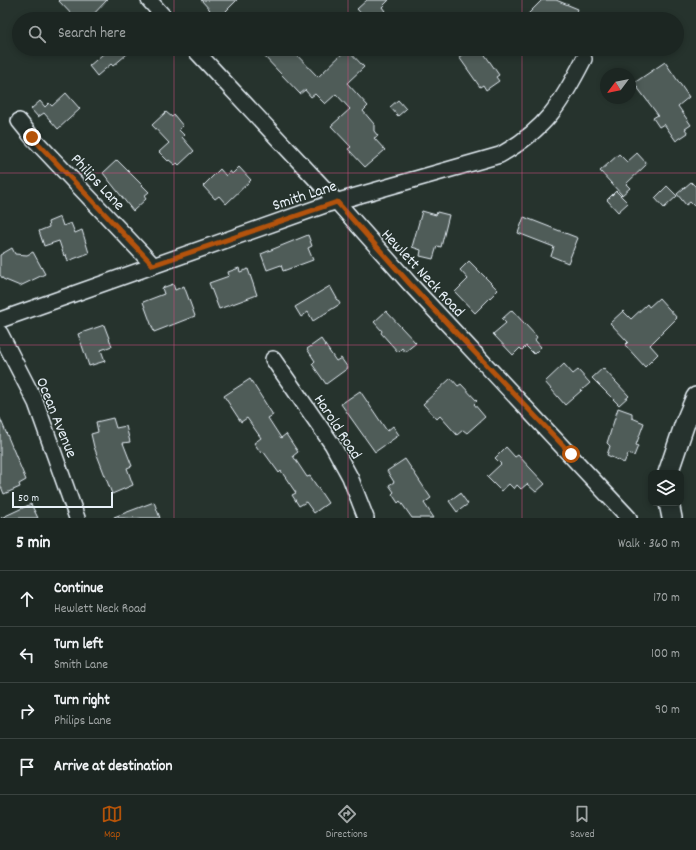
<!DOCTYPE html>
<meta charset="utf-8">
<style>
:root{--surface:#1c2622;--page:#252e2a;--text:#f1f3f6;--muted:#a0a5a5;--line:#3a4340;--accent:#b45309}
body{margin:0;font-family:Dekko,sans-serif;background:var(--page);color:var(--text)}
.controls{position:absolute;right:12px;bottom:12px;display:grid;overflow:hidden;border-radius:8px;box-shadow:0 2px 6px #0003}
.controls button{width:36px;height:36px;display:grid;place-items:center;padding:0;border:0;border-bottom:1px solid var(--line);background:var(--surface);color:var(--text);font:20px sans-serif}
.compass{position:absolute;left:600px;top:68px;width:36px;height:36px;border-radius:50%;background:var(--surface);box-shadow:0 2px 6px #0003;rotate:238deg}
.scale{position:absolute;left:12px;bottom:10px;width:101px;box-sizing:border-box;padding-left:4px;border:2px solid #e8f1f8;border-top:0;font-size:11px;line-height:14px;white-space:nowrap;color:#e8f1f8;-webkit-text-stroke:3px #26332d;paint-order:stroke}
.stop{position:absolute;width:12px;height:12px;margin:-9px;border:3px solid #b45309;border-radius:50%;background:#fff}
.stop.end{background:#b45309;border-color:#fff;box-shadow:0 1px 4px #0008}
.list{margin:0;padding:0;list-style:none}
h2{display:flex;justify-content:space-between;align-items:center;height:52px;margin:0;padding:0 16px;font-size:17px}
h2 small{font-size:13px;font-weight:400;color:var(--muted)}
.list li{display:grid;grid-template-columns:26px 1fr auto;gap:12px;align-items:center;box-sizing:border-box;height:56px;padding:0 16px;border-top:1px solid var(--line)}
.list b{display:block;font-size:15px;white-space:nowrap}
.list p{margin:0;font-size:13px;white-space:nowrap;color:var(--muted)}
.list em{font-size:13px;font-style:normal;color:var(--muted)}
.icon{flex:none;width:22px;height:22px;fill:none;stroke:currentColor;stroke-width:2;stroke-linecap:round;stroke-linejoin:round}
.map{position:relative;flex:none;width:696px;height:518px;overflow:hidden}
.search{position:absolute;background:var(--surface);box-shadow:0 2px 6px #0003;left:12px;right:12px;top:12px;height:44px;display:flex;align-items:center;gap:10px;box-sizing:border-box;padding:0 14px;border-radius:22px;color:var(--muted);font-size:15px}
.sheet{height:276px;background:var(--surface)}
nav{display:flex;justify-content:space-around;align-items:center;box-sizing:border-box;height:56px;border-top:1px solid var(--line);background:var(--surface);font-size:11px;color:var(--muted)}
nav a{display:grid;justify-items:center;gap:2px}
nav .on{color:var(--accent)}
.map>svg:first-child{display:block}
.building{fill:#505c59;stroke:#e8f1f8}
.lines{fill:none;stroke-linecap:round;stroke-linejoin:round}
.minor-casing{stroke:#e8f1f8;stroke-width:18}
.tertiary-casing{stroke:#e8f1f8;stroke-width:22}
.minor{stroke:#26332d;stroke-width:15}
.tertiary{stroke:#26332d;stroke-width:19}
.route{stroke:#b45309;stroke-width:5}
.grid{fill:none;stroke:#cc4e82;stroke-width:1;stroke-opacity:0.55}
.labels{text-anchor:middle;stroke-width:3;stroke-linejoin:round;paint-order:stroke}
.street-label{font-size:16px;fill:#e8f1f8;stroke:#26332d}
</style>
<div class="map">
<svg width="696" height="518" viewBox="0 0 696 518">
<rect width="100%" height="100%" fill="#26332d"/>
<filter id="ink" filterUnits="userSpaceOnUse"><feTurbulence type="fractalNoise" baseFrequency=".025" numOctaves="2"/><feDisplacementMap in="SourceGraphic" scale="8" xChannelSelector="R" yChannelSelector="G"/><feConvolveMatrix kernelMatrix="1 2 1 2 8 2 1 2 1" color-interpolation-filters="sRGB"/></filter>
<g filter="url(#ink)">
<g class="building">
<polygon points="58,0 107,0 89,19 76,19"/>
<polygon points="201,0 237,0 226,11 232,19 213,19 207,13 210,10"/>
<polygon points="367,0 389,0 382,7 385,11 377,18 374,14 366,19 357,9"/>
<polygon points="542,0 556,0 578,9 574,19 523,19"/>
<polygon points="109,49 133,49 113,66 111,64 97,76 89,66"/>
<polygon points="267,49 291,49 318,77 347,49 364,67 347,83 368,106 363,111 374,124 374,131 378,136 374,138 385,150 365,167 348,149 351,147 331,126 350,109 336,94 325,104 315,94 311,97 305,90 300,94 262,54"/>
<polygon points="458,49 481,49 499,75 496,77 499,81 486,90 483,85 480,87 459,57 462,55"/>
<polygon points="665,62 689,97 678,106 691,125 685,129 688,133 676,141 664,124 659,127 653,118 658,115 634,83"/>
<polygon points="66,93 80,109 58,129 44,113 38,117 31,109 40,101 45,107 49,103 52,106"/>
<polygon points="398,100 406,109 398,116 390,107"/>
<polygon points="166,112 172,117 174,115 183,126 179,130 184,135 182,137 194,151 179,165 177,163 175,165 169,160 168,161 159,152 169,143 152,125"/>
<polygon points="637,153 647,164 626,184 630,188 622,195 600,171 619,154 627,162"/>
<polygon points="117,160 149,192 144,196 146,199 133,211 103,173"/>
<polygon points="239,167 251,180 226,204 219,196 215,199 203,186 220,169 226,176 230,171 232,174"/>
<polygon points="691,182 696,187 696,208 690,202 686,205 677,194"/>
<polygon points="667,186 677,196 664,208 655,198"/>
<polygon points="616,191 628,203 618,212 607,200"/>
<polygon points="422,211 436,215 437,212 449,215 441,247 437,246 433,259 420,256 421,250 412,247"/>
<polygon points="60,217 63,226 71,223 75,233 82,230 89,253 68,261 66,255 64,256 59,241 44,246 39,231 49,227 48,222"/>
<polygon points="524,217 578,238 568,263 551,256 554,247 518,233"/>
<polygon points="308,235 312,246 308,248 313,260 283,271 281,265 267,270 261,254"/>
<polygon points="12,248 15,254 27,255 33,252 45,274 20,286 3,279 0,275 0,255"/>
<polygon points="469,261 498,290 475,313 455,292 468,279 460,270"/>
<polygon points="239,268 240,272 248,269 257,295 219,309 209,283 229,276 228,272"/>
<polygon points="173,284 175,290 184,286 195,316 154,332 143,302 164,294 162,288"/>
<polygon points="330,286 340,304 313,321 308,312 301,317 295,307"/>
<polygon points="659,298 677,318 650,345 658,354 645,367 625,345 628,342 610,323 623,311 631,319 647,304 649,307"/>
<polygon points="512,310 537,337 535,340 541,347 534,354 526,346 522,350 520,348 513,355 493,334 506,323 502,319"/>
<polygon points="386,311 416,343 405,352 402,348 398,352 381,333 382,331 374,322"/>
<polygon points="104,325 112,346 101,350 105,361 89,366 78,334"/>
<polygon points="321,339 336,361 341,358 348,368 326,384 312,364 315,361 307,349"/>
<polygon points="564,364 573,374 578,370 590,383 565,405 545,382"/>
<polygon points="603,368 629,396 619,405 592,378"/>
<polygon points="451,378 458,386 461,384 477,401 474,404 485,417 467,433 463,430 457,435 440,416 437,419 423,404"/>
<polygon points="250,379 273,415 268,418 281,438 286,434 298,452 293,456 307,477 310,476 328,503 314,513 306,502 299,506 292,495 296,493 281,471 279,473 263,451 261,453 254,443 261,438 247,418 241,422 224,396"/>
<polygon points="360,391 387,431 393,426 399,435 375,452 341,404"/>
<polygon points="618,408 632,413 632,418 644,423 636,445 638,446 634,456 628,454 624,463 607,455 610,446 607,443"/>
<polygon points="0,418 26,480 19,484 20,487 4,494 0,484"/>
<polygon points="113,418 116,428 126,426 130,442 123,443 132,466 127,468 133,485 112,494 94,447 91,434 98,432 96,422"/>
<polygon points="506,447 515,457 518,455 545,484 536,492 527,484 521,489 517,485 514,489 509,484 501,491 487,477 501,464 495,458"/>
<polygon points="405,459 431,498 424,503 434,518 412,518 400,501 398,503 392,494 394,492 389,485 394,482 387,471"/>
<polygon points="460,493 468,504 457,512 449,501"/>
<polygon points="154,502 160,518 114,518 114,517"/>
<polygon points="31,504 38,518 1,518"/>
</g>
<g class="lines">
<defs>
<g id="minor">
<polyline points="149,0 166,19"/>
<polyline points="194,49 337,202 410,284 629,518"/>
<polyline points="19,121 32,137 153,265"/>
<path d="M0,320L328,204L500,155C546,129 561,104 584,59"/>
<polyline points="0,333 36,403 77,518"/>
<polyline points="273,359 332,444 350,477 366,518"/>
</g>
<g id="tertiary">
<polyline points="668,473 685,423 696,397"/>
<polyline points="669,503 672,518"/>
</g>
</defs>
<use href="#minor" class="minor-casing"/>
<use href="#tertiary" class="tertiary-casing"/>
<use href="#minor" class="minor"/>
<use href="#tertiary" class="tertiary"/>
</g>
</g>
<g class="lines" filter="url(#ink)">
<polyline class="route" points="32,137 153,265 337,202 410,284 571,454"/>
</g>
<path class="grid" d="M174,0V19M348,0V19M522,0V19M174,49V518M348,49V518M522,49V518M0,173H696M0,345H696"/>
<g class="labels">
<g class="street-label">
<text transform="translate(99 181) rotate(47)" y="6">Philips Lane</text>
<text transform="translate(304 194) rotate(-18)" y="6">Smith Lane</text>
<text transform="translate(424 272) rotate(47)" y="6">Hewlett Neck Road</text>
<text transform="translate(58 417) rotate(68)" y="6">Ocean Avenue</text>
<text transform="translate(339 426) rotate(57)" y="6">Harold Road</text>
</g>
</g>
</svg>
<div class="controls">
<button><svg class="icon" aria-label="layers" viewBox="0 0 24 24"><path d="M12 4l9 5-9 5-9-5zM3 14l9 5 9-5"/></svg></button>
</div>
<svg class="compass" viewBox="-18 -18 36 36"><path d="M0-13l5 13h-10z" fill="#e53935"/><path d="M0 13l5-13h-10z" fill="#a0a5a5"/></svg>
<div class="scale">50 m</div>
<div class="stop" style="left:571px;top:454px"></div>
<div class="stop end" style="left:32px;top:137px"></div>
<div class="search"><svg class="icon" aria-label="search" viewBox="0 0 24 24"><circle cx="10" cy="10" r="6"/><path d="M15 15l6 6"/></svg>Search here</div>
</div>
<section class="sheet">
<h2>5 min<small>Walk · 360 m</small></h2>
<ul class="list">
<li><svg class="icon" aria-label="ahead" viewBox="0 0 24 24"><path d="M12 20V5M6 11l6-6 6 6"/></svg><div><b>Continue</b><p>Hewlett Neck Road</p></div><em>170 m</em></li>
<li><svg class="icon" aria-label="left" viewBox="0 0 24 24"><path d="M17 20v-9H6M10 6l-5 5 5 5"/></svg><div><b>Turn left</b><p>Smith Lane</p></div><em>100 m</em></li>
<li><svg class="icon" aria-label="right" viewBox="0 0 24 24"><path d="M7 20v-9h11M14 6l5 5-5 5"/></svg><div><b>Turn right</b><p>Philips Lane</p></div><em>90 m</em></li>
<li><svg class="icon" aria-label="arrive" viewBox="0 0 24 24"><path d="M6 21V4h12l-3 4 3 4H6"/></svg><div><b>Arrive at destination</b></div></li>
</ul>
</section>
<nav>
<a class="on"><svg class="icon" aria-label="map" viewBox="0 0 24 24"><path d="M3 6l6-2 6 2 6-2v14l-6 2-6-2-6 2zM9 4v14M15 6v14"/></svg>Map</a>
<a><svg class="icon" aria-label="directions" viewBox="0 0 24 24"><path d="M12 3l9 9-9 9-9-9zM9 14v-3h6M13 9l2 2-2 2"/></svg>Directions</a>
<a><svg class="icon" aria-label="saved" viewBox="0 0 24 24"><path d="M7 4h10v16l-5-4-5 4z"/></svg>Saved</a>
</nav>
